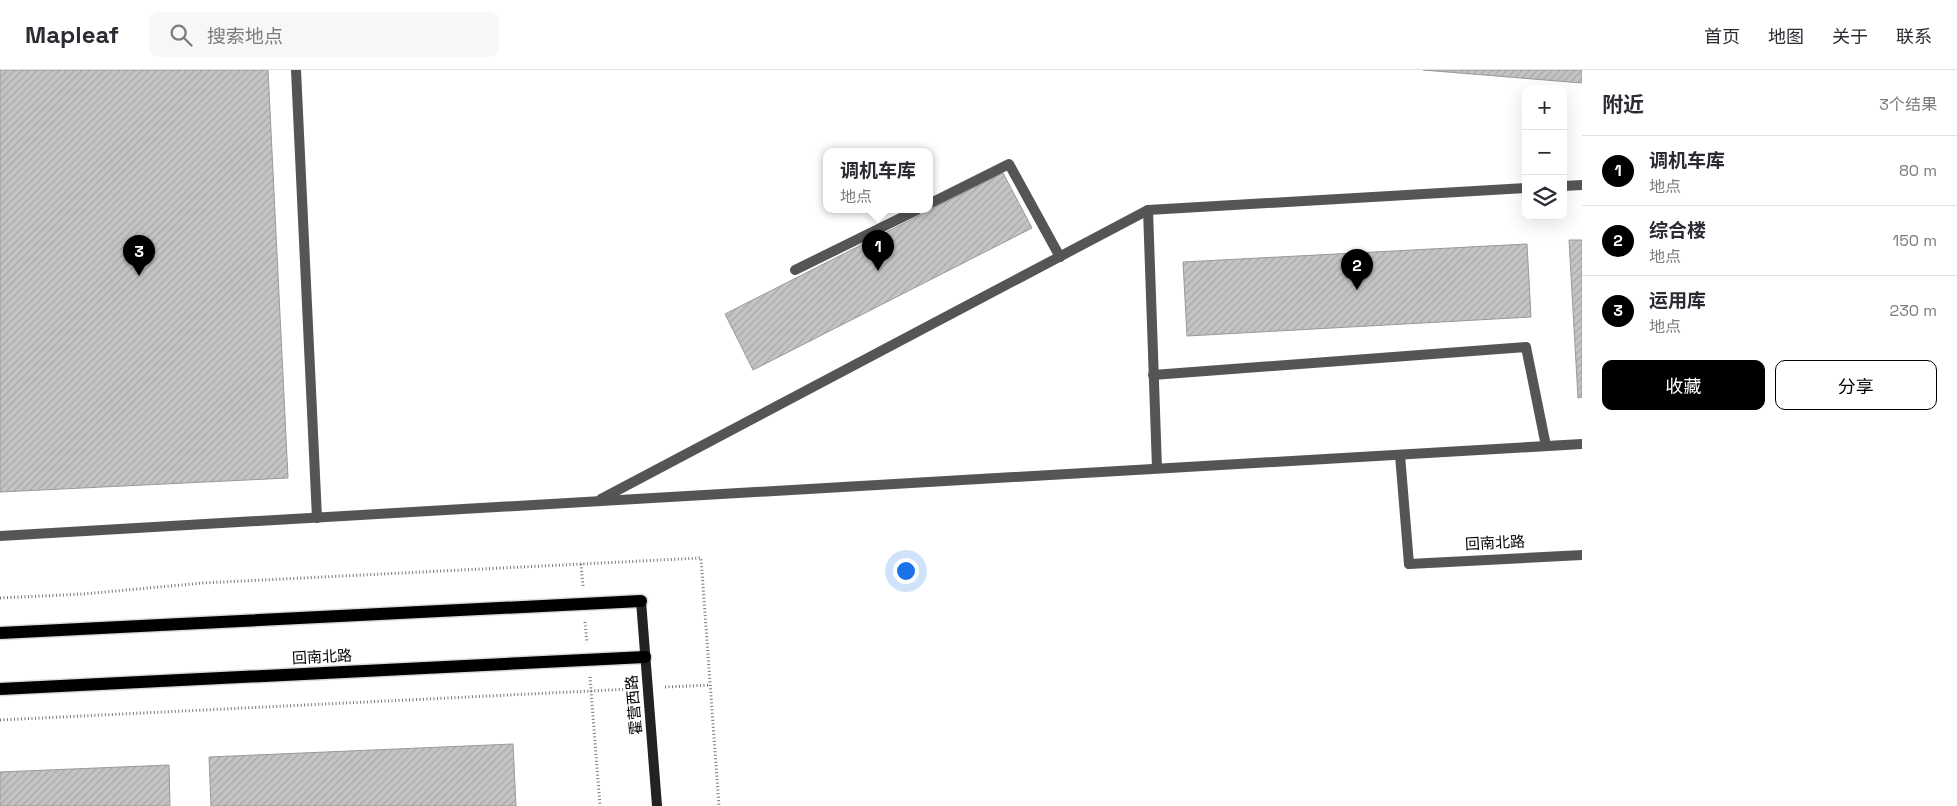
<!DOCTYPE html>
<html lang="zh">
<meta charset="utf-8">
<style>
:root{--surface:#fff;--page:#f7f7f7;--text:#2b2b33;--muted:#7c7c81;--line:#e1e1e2;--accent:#000}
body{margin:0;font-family:"Space Grotesk","Noto Sans SC",sans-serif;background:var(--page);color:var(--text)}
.controls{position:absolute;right:15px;top:15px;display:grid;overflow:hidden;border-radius:10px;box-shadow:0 5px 20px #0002}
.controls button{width:45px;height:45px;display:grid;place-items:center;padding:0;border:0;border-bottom:1px solid var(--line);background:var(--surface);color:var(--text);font:25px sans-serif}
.you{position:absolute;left:905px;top:500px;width:18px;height:18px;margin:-12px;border:4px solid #fff;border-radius:50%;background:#1a73e8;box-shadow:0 0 0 8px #1a73e833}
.badge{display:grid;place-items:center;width:32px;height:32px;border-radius:50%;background:var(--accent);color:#fff;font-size:16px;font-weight:700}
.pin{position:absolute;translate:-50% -41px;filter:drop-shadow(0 1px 2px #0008)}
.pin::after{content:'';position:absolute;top:26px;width:18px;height:15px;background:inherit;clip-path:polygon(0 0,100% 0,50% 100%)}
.popup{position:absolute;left:823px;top:78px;width:110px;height:65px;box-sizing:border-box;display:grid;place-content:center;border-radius:10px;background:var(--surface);filter:drop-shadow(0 1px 4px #0005);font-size:16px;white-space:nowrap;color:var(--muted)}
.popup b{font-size:19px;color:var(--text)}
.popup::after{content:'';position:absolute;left:50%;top:100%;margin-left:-10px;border:10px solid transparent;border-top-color:var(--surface)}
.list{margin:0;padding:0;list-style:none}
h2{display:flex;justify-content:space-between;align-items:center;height:65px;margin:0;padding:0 20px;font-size:21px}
h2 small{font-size:16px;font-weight:400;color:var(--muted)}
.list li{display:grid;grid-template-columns:32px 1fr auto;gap:15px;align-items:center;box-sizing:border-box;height:70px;padding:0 20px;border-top:1px solid var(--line)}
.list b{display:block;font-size:19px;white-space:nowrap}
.list p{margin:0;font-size:16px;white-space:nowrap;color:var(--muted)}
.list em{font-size:16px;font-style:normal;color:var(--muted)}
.actions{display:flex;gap:10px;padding:15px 20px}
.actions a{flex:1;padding:11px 0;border:1px solid var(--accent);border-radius:10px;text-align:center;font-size:18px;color:var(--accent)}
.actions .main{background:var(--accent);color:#fff}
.icon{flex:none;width:28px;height:28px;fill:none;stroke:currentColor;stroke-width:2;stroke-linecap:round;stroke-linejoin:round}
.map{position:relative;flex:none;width:1582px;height:736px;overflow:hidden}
header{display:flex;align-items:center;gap:30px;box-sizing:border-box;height:70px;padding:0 25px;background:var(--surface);border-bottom:1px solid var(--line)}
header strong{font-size:24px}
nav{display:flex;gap:28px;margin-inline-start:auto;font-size:18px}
.search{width:350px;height:45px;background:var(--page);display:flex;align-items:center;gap:12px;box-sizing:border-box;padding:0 18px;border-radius:10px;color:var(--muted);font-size:19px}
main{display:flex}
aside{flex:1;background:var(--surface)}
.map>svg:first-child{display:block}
.building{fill:url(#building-hatch);stroke:#999}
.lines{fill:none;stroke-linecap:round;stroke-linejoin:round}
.primary-casing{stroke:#dbdbdb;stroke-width:15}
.path{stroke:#777;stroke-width:3;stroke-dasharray:1 2.5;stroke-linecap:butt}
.lane{stroke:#555;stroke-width:10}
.street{stroke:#555;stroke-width:10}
.secondary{stroke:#222;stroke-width:10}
.primary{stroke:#000;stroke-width:12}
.labels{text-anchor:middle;stroke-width:4;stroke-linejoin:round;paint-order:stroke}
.street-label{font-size:15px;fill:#000;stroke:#fff}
</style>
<header>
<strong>Mapleaf</strong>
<div class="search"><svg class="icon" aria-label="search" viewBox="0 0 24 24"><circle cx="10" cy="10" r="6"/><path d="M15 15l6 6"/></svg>搜索地点</div>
<nav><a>首页</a><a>地图</a><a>关于</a><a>联系</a></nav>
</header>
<main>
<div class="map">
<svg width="1582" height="736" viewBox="0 0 1582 736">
<defs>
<pattern id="building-hatch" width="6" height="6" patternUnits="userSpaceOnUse" patternTransform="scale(1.25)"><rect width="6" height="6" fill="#c4c4c4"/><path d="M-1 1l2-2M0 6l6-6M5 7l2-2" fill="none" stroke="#a7a7a7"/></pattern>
</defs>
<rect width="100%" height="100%" fill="#fff"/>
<g class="building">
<polygon points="0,0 268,0 288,408 0,422"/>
<polygon points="1423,0 1582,0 1582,13"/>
<polygon points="1003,103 1032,158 753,300 725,244"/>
<polygon points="1569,170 1582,170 1582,327 1578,328"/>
<polygon points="1527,174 1531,247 1187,266 1183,192"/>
<polygon points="513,674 516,736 211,736 209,687"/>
<polygon points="169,695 170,736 0,736 0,702"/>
</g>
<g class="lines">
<defs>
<g id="primary">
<polyline points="0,563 641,531"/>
<polyline points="0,619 645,587"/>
</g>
</defs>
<use href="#primary" class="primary-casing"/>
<g class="path">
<polyline points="581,494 583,516"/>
<polyline points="0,528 83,524 203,513 701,488 719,736"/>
<polyline points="585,552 587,573"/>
<polyline points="590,607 600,736"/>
<polyline points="665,617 710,615"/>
<polyline points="0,650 631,619"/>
</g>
<g class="lane">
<polyline points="296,0 317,448"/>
<polyline points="1563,116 1582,115"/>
<polyline points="929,134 1009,94 1060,187"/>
<polyline points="1148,140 1157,398"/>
<polyline points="795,200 917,140"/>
<polyline points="1153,305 1526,277 1546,376"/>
<polyline points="1400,385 1409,494"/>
<polyline points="601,429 1148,140 1526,118"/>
<polyline points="0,466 1582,374"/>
</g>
<polyline class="street" points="1409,494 1582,485"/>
<polyline class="secondary" points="641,531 657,736"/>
<use href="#primary" class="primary"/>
</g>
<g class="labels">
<g class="street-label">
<text transform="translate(1495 473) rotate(-3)" y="5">回南北路</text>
<text transform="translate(322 587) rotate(-3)" y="5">回南北路</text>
<text transform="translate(634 635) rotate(-95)" y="5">霍营西路</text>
</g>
</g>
</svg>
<div class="controls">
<button>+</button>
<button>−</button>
<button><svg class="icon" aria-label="layers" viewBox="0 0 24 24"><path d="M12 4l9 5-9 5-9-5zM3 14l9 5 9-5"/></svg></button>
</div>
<div class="you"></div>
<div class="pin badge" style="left:878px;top:201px">1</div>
<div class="popup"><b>调机车库</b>地点</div>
<div class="pin badge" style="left:1357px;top:220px">2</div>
<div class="pin badge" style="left:139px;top:206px">3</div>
</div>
<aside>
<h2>附近<small>3个结果</small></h2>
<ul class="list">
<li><span class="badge">1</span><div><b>调机车库</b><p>地点</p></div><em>80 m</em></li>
<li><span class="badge">2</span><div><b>综合楼</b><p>地点</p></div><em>150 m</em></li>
<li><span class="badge">3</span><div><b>运用库</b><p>地点</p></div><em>230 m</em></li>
</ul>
<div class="actions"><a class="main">收藏</a><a>分享</a></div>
</aside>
</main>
